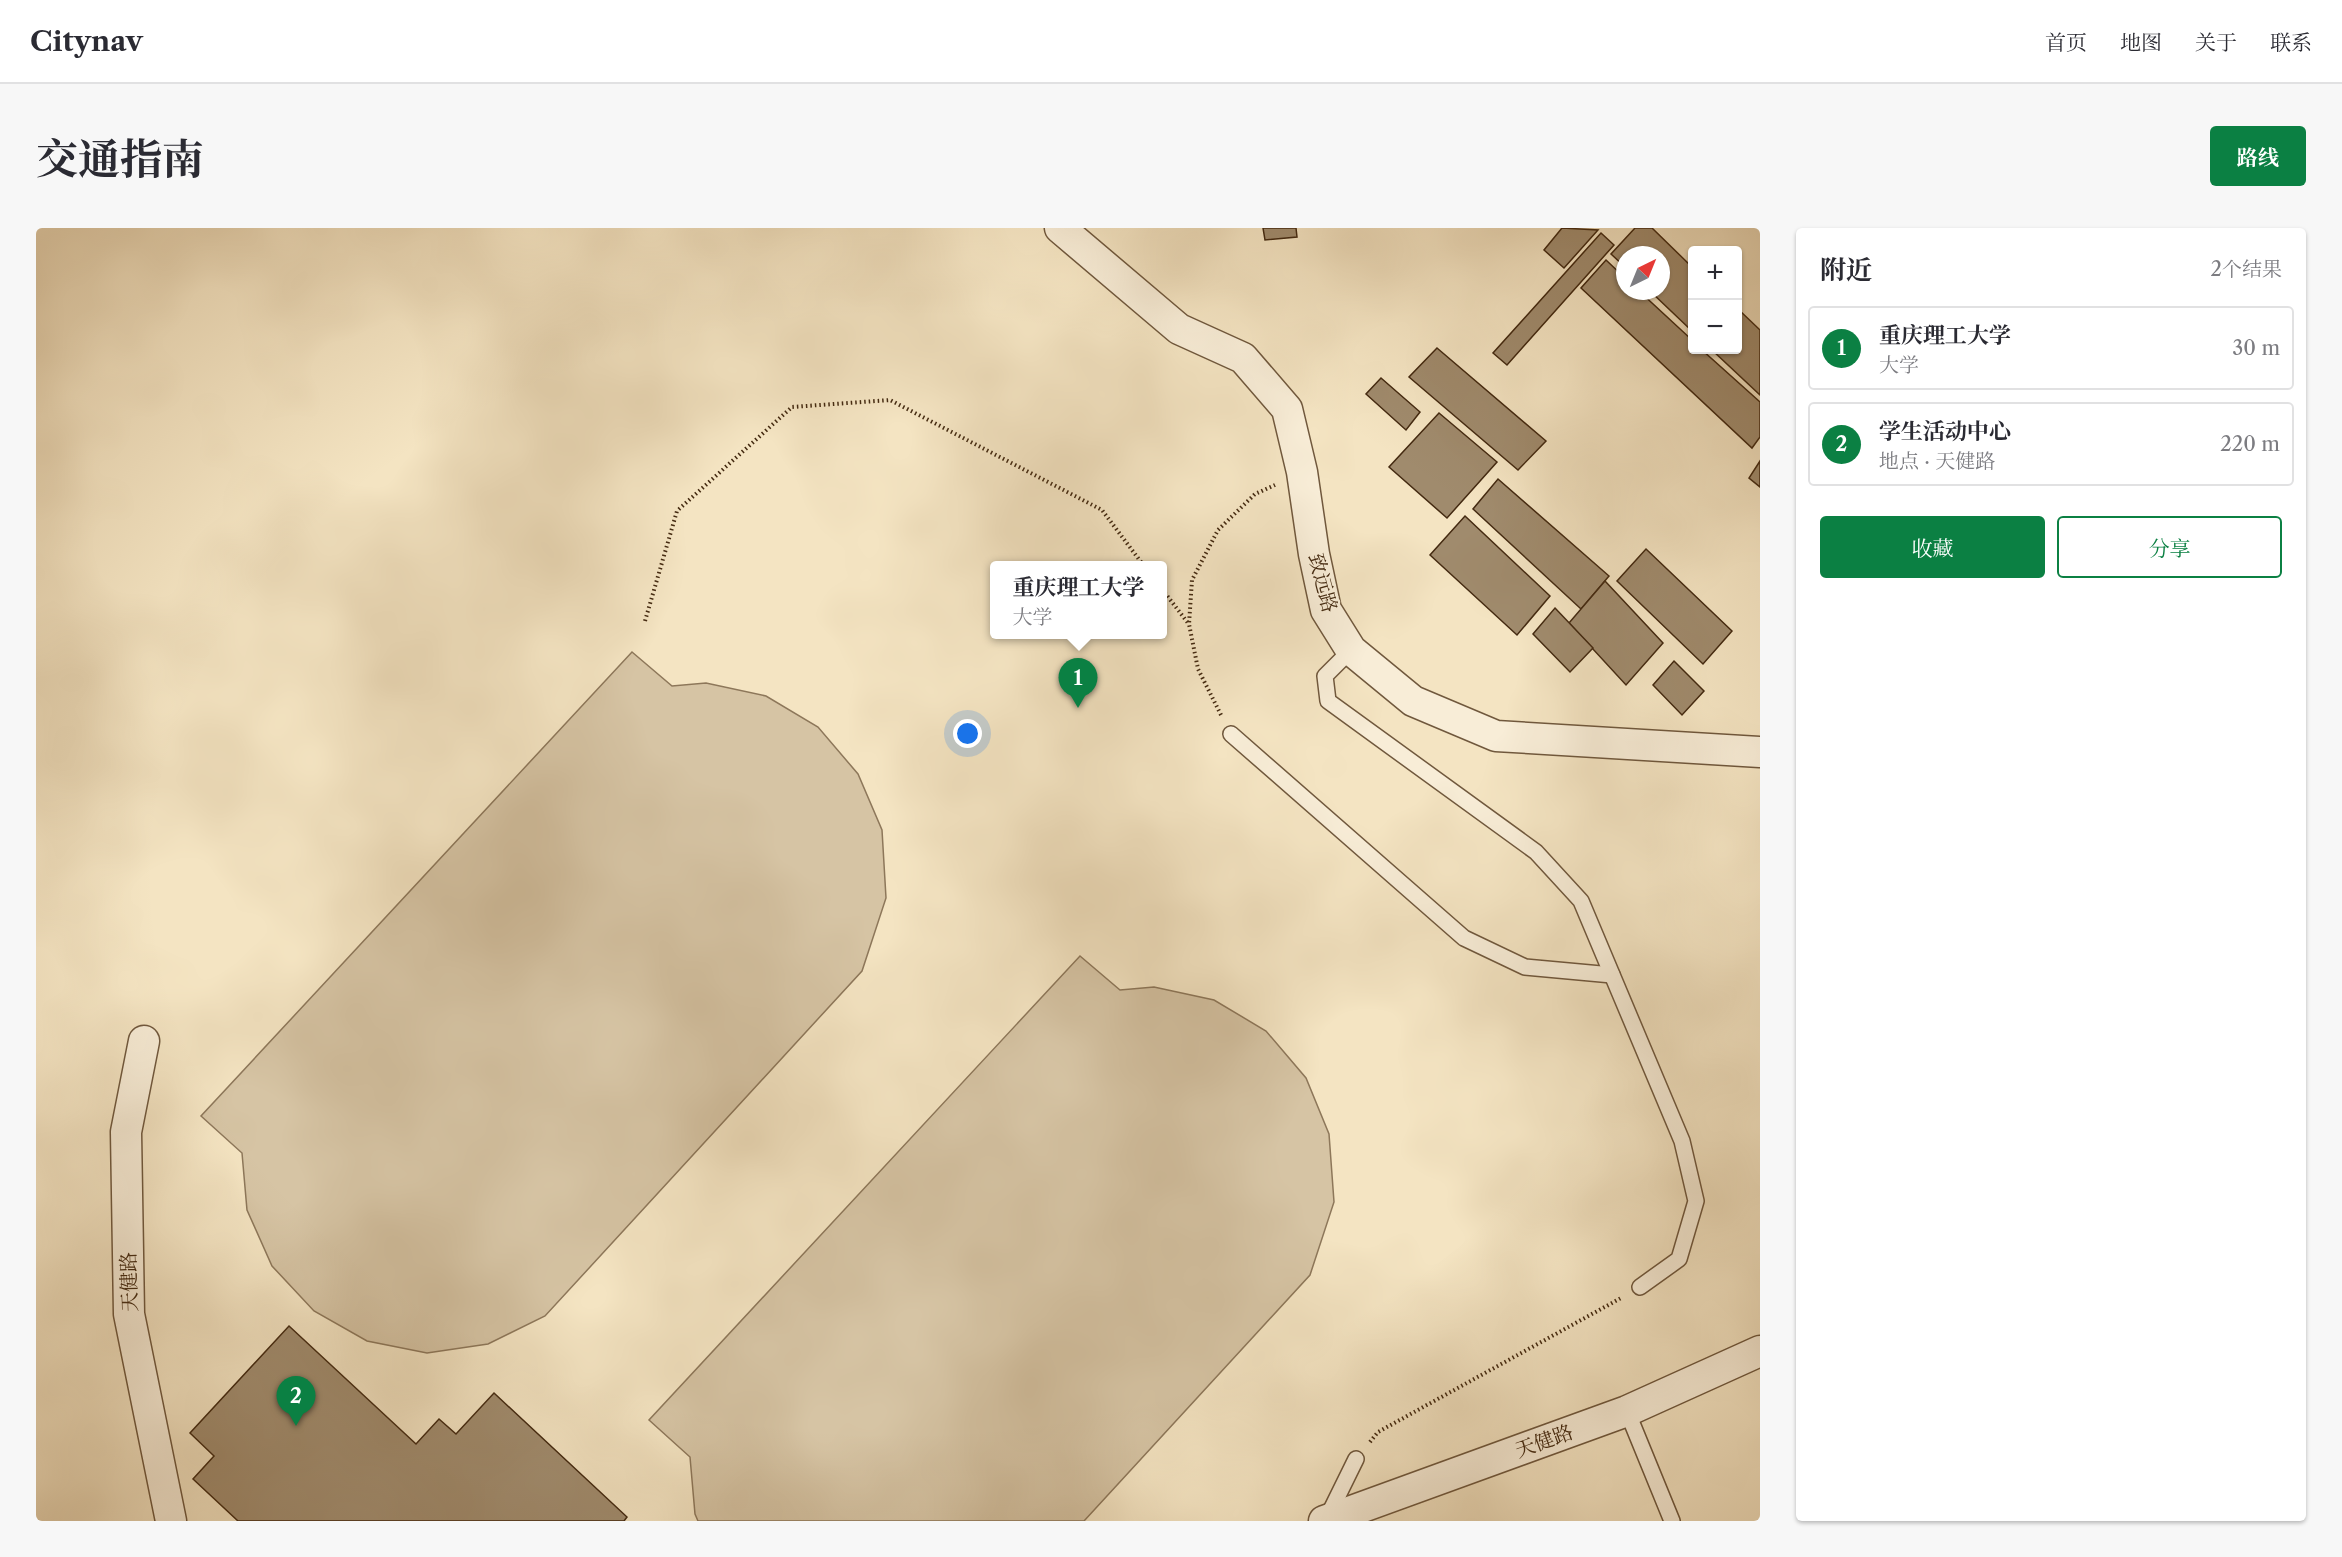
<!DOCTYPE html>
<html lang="zh">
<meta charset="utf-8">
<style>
:root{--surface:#fff;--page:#f7f7f7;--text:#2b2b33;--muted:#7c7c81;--line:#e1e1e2;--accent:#0b8043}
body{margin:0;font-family:"Libre Caslon Text","Noto Serif SC",serif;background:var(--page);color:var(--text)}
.controls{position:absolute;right:18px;top:18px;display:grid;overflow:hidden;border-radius:6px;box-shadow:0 2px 4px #0004}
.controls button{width:54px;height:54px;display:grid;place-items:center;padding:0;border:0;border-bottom:2px solid var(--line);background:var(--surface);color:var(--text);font:30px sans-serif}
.compass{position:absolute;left:1580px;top:18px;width:54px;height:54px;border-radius:50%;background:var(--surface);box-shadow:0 2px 4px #0004;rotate:43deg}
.you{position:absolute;left:932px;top:506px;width:21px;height:21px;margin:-15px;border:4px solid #fff;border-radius:50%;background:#1a73e8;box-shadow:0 0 0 9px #1a73e833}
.badge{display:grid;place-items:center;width:39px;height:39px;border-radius:50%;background:var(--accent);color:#fff;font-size:20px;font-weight:700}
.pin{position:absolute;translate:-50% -50px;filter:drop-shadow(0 2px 3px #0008)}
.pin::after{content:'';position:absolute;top:32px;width:21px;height:18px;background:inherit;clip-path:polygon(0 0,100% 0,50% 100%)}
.popup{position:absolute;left:954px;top:333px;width:177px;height:78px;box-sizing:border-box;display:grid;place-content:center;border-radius:6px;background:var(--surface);filter:drop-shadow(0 2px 4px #0005);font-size:20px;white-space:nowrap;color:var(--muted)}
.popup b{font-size:22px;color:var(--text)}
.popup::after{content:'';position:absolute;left:50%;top:100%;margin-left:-12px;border:12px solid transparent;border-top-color:var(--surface)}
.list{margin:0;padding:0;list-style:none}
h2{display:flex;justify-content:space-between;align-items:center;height:78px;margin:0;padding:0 24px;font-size:26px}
h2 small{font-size:20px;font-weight:400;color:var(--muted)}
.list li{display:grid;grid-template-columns:39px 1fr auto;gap:18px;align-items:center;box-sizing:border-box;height:84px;margin:0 12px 12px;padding:0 12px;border:2px solid var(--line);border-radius:6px}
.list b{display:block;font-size:22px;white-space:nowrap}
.list p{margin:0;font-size:20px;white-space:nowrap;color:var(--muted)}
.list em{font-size:20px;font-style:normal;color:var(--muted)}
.actions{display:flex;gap:12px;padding:18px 24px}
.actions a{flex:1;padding:14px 0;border:2px solid var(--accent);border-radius:6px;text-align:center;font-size:21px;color:var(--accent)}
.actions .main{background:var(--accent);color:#fff}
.map{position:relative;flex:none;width:1724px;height:1293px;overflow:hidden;border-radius:6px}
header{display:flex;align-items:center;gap:36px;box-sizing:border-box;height:84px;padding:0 30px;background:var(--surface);border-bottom:2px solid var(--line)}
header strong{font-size:28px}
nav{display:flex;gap:33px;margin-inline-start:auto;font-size:21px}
.intro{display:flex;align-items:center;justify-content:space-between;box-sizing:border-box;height:144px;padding:0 36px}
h1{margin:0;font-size:42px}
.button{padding:15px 27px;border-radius:6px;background:var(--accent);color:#fff;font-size:21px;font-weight:700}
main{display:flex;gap:36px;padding:0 36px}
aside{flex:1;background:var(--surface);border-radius:6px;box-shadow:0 2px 4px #0004}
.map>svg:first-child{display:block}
.green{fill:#d6c4a4;stroke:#8d775a;stroke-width:1.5}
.building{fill:#a08b6d;stroke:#442a11;stroke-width:1.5}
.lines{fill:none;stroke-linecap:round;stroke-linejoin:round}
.service-casing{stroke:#70583d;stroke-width:18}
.minor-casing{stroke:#70583d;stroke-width:33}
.path{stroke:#442a11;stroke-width:4;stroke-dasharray:1.5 3;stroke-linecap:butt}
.service{stroke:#f8edd7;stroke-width:15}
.minor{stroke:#f8edd7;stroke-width:30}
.labels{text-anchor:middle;stroke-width:4.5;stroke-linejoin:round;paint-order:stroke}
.street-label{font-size:20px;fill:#442a11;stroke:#f8edd7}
</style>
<header>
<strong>Citynav</strong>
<nav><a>首页</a><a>地图</a><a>关于</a><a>联系</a></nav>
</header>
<div class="intro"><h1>交通指南</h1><a class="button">路线</a></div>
<main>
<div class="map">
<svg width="1724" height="1293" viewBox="0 0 1724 1293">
<rect width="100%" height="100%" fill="#f4e4c2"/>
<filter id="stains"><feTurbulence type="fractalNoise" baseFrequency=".00333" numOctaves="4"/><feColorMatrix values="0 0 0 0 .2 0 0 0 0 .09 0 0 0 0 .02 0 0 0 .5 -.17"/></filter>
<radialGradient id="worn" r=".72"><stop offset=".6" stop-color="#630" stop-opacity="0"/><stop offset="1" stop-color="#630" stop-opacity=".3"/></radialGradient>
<g class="green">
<polygon points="596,424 636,458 670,455 730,468 782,499 822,546 846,602 850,670 826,743 509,1088 452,1116 391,1125 331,1113 278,1083 236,1038 211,982 206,925 165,888"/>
<polygon points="1044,728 1084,762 1118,759 1178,772 1230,803 1270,850 1293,906 1298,974 1274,1047 1048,1293 662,1293 659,1286 654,1229 613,1192"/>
</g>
<g class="building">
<polygon points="1227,0 1260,0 1261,9 1229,12"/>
<polygon points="1526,0 1562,2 1528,40 1508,22"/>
<polygon points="1599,0 1616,0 1656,39 1656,103 1614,63 1625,63 1625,27 1589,27 1589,39 1575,26"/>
<polygon points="1565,5 1578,17 1471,137 1457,125"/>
<polygon points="1570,32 1589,50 1589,63 1603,63 1656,112 1656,122 1666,122 1724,174 1724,209 1716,220 1545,60"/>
<polygon points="1702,81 1724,102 1724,167 1676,122 1702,122"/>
<polygon points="1401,120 1510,213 1482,242 1373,149"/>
<polygon points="1345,150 1384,184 1370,202 1330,166"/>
<polygon points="1403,185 1461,234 1411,290 1353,239"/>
<polygon points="1724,233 1724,259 1713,250"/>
<polygon points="1462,251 1573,348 1545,381 1437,281"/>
<polygon points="1429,288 1514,368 1481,407 1394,327"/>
<polygon points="1610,321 1696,403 1667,436 1581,353"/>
<polygon points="1569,353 1627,415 1590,457 1533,395"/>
<polygon points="1519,380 1557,420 1534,444 1497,406"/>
<polygon points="1638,433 1668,463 1646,487 1617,457"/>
<polygon points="253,1098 380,1216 403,1191 420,1206 458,1165 591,1289 588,1293 202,1293 157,1251 178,1228 154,1205"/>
</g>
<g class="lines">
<defs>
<g id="service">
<polyline points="1315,422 1289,448 1292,473 1500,624 1545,673 1646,913 1660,973 1643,1031 1604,1059"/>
<polyline points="1195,506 1428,710 1489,739 1576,747"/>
<polyline points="1591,1183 1636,1293"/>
<polyline points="1291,1290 1320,1231"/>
</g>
<g id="minor">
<polyline points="1024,0 1143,101 1207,130 1251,181 1266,244 1278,326 1290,382 1315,422 1377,473 1460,508 1724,524"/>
<polyline points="108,813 90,904 93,1086 135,1293"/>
<polyline points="1288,1293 1591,1183 1724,1123"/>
</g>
</defs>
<use href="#service" class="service-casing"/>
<use href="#minor" class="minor-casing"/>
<g class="path">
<polyline points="1126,361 1152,395"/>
<polyline points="609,393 641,283 756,179 854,172 1066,282 1108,338"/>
<polyline points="1185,487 1162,441 1153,396 1156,352 1182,302 1219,266 1239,257"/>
<polyline points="1334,1214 1342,1204 1585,1070"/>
</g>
<use href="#service" class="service"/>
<use href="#minor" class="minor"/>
</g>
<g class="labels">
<g class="street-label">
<text transform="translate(1287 355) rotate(75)" y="7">致远路</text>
<text transform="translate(93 1054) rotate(-92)" y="7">天健路</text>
<text transform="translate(1508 1213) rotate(-20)" y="7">天健路</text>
</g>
</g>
<rect width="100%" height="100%" filter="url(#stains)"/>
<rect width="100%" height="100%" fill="url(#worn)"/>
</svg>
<div class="controls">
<button>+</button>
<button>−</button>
</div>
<svg class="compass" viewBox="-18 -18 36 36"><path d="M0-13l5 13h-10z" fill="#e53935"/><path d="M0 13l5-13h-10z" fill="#7c7c81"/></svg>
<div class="you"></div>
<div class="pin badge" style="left:1042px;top:480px">1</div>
<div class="popup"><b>重庆理工大学</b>大学</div>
<div class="pin badge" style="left:260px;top:1198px">2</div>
</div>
<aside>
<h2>附近<small>2个结果</small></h2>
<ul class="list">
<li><span class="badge">1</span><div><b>重庆理工大学</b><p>大学</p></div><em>30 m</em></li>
<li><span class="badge">2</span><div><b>学生活动中心</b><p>地点 · 天健路</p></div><em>220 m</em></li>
</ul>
<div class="actions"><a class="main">收藏</a><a>分享</a></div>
</aside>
</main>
